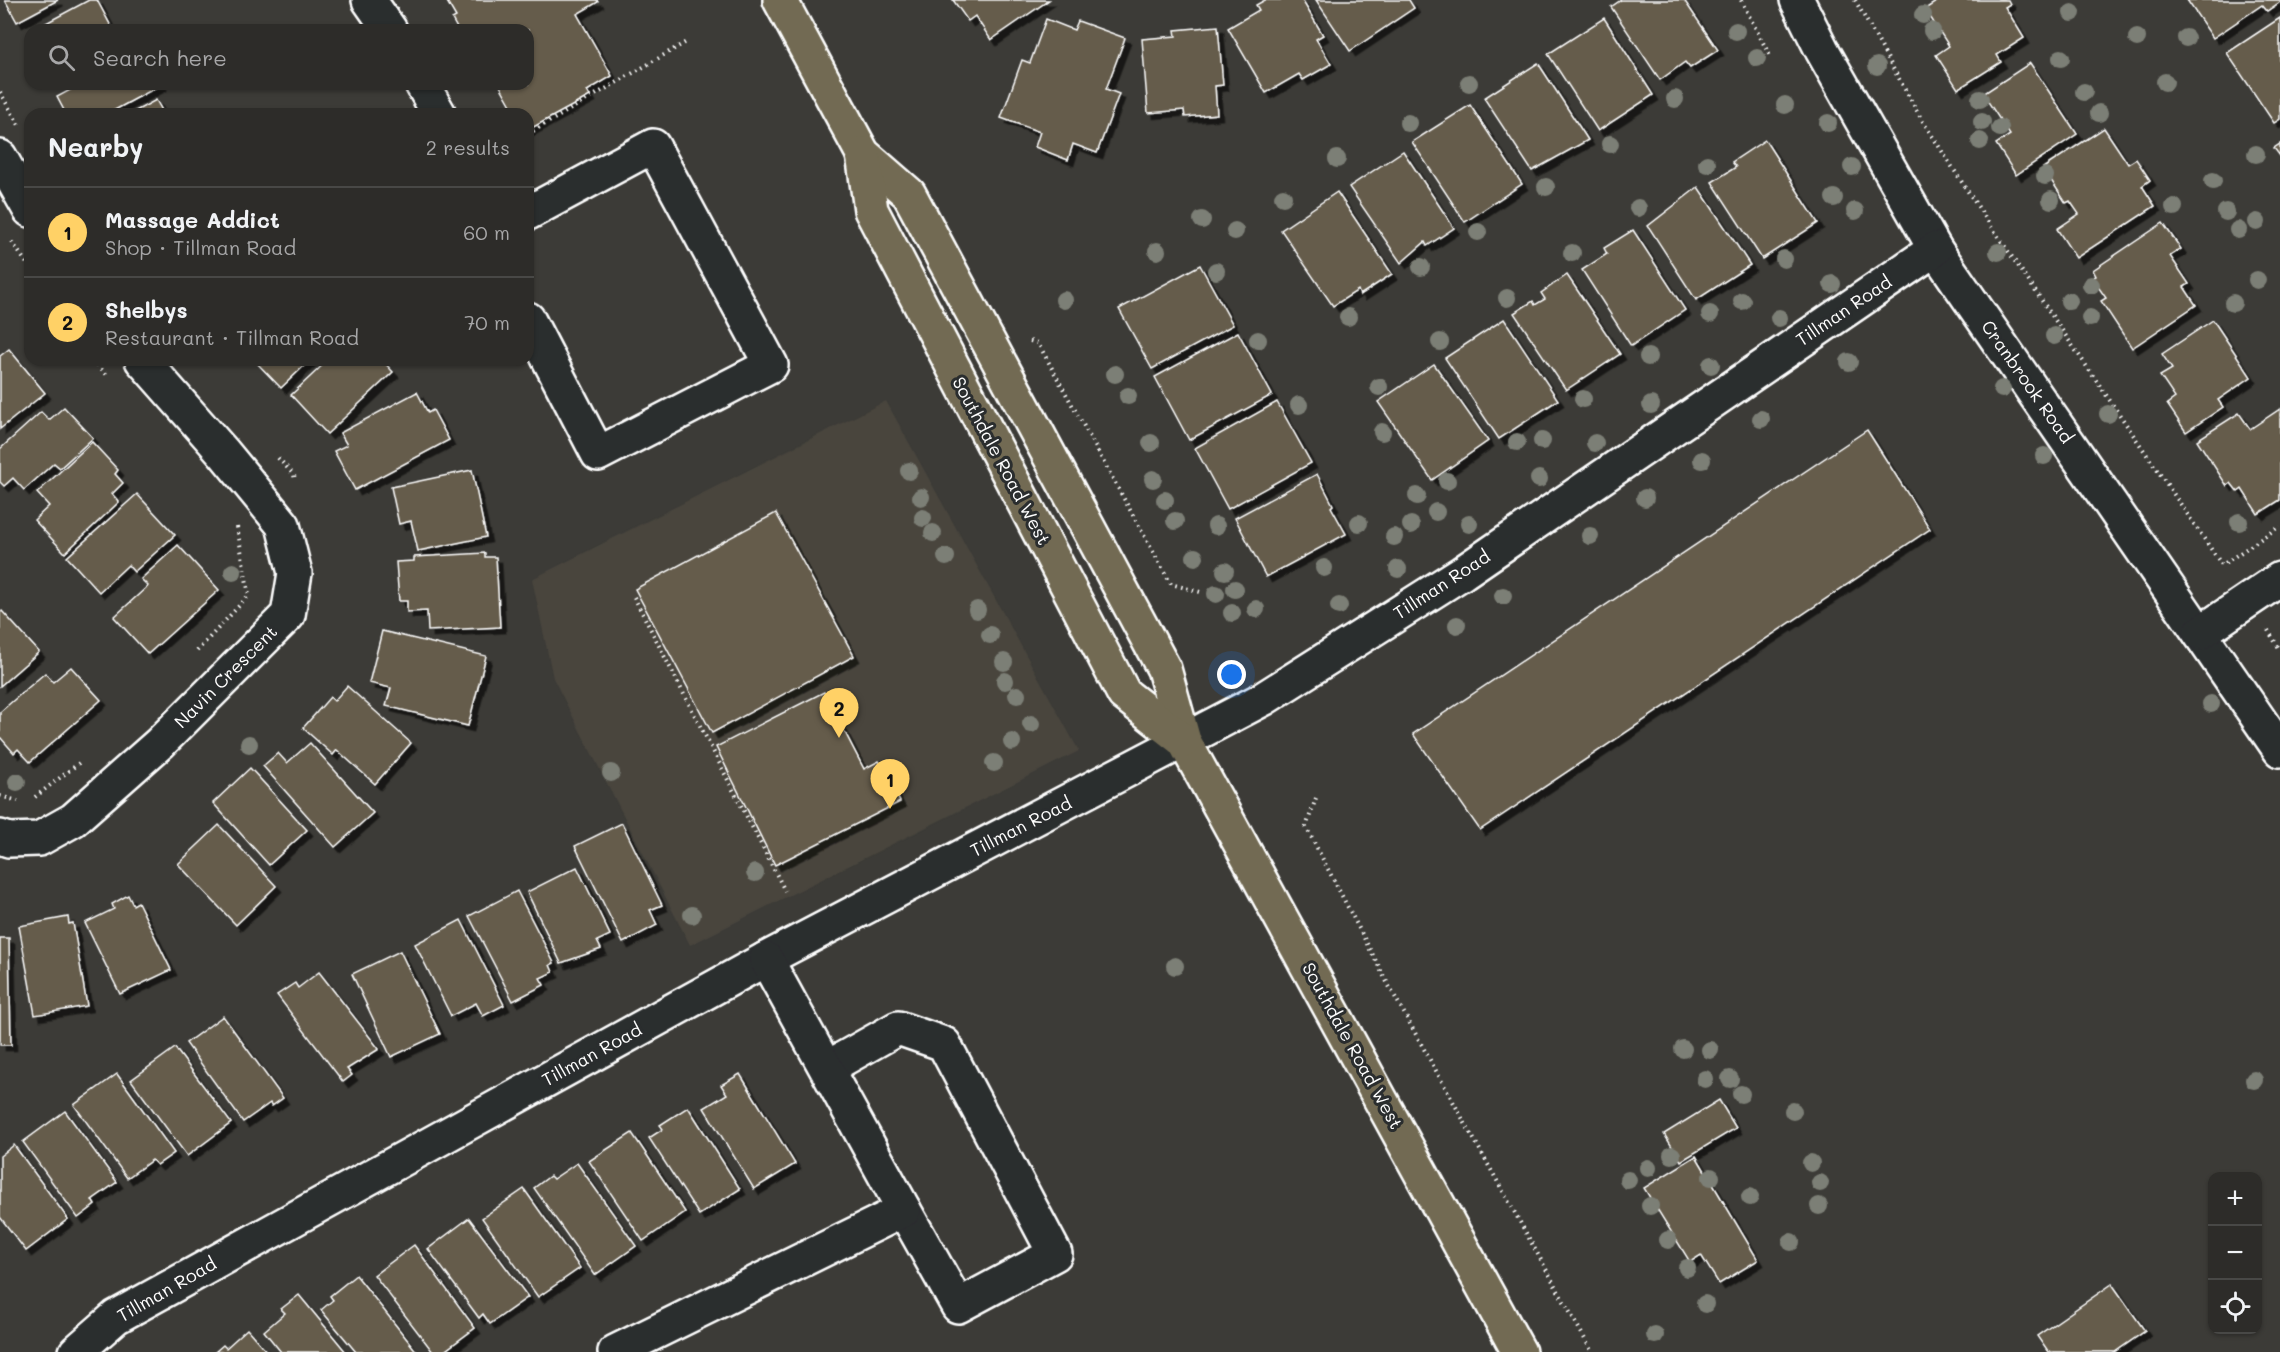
<!DOCTYPE html>
<meta charset="utf-8">
<style>
:root{--surface:#2d2c29;--page:#353431;--text:#f1f3f6;--muted:#a7a7a8;--line:#484846;--accent:#ffd166}
body{margin:0;font-family:Mali,sans-serif;background:var(--page);color:var(--text)}
.controls{position:absolute;right:18px;bottom:18px;display:grid;overflow:hidden;border-radius:12px;box-shadow:0 2px 4px #0004}
.controls button{width:54px;height:54px;display:grid;place-items:center;padding:0;border:0;border-bottom:2px solid var(--line);background:var(--surface);color:var(--text);font:30px sans-serif}
.you{position:absolute;left:1232px;top:675px;width:21px;height:21px;margin:-15px;border:4px solid #fff;border-radius:50%;background:#1a73e8;box-shadow:0 0 0 9px #1a73e833}
.badge{display:grid;place-items:center;width:39px;height:39px;border-radius:50%;background:var(--accent);color:#111;font-size:20px;font-weight:700}
.pin{position:absolute;translate:-50% -50px;filter:drop-shadow(0 2px 3px #0008)}
.pin::after{content:'';position:absolute;top:32px;width:21px;height:18px;background:inherit;clip-path:polygon(0 0,100% 0,50% 100%)}
.list{margin:0;padding:0;list-style:none}
h2{display:flex;justify-content:space-between;align-items:center;height:78px;margin:0;padding:0 24px;font-size:26px}
h2 small{font-size:20px;font-weight:400;color:var(--muted)}
.list li{display:grid;grid-template-columns:39px 1fr auto;gap:18px;align-items:center;box-sizing:border-box;height:90px;padding:0 24px;border-top:2px solid var(--line)}
.list b{display:block;font-size:22px;white-space:nowrap}
.list p{margin:0;font-size:20px;white-space:nowrap;color:var(--muted)}
.list em{font-size:20px;font-style:normal;color:var(--muted)}
.icon{flex:none;width:33px;height:33px;fill:none;stroke:currentColor;stroke-width:2;stroke-linecap:round;stroke-linejoin:round}
.map{position:relative;flex:none;width:2280px;height:1352px;overflow:hidden}
.search{position:absolute;background:var(--surface);box-shadow:0 2px 4px #0004;left:24px;top:24px;width:510px;height:66px;display:flex;align-items:center;gap:15px;box-sizing:border-box;padding:0 21px;border-radius:18px;color:var(--muted);font-size:22px}
.panel{position:absolute;background:var(--surface);box-shadow:0 2px 4px #0004;left:24px;top:108px;width:510px;height:258px;border-radius:18px}
.map>svg:first-child{display:block}
.built{fill:#48453d}
.building{fill:#655c4c;stroke:#fff;stroke-width:1.5;filter:url(#shadow)}
.lines{fill:none;stroke-linecap:round;stroke-linejoin:round}
.minor-casing{stroke:#fff;stroke-width:38}
.major-casing{stroke:#fff;stroke-width:38}
.path{stroke:#fff;stroke-width:4;stroke-dasharray:1.5 4.5;stroke-linecap:butt}
.minor{stroke:#2a2d2e;stroke-width:33}
.major{stroke:#726b52;stroke-width:33}
.tree{fill:#7c7f76}
.labels{text-anchor:middle;stroke-width:6;stroke-linejoin:round;paint-order:stroke}
.street-label{font-size:18px;fill:#fff;stroke:#2a2d2e}
</style>
<div class="map">
<svg width="2280" height="1352" viewBox="0 0 2280 1352">
<defs>
<filter id="shadow"><feDropShadow dx="5.5" dy="5.5" stdDeviation="0" flood-color="#0009"/></filter>
</defs>
<rect width="100%" height="100%" fill="#3c3b37"/>
<filter id="ink" filterUnits="userSpaceOnUse"><feTurbulence type="fractalNoise" baseFrequency=".0167" numOctaves="2"/><feDisplacementMap in="SourceGraphic" scale="12" xChannelSelector="R" yChannelSelector="G"/><feConvolveMatrix kernelMatrix="1 2 1 2 8 2 1 2 1" color-interpolation-filters="sRGB"/></filter>
<g filter="url(#ink)">
<polygon class="built" points="886,401 1079,751 690,945 553,678 532,579"/>
<g class="building">
<polygon points="5,0 58,0 17,22"/>
<polygon points="89,0 97,0 113,30 33,30"/>
<polygon points="446,0 597,0 598,2 577,14 612,76 587,91 590,96 528,130 528,114 516,114 499,84 528,84 528,30 458,30 452,19 456,17"/>
<polygon points="953,0 1049,0 991,40 975,16 968,21"/>
<polygon points="1265,0 1302,0 1323,35 1316,39 1331,64 1303,80 1299,74 1266,93 1228,28 1259,10 1256,5"/>
<polygon points="1316,0 1409,0 1414,8 1350,51"/>
<polygon points="1621,0 1684,0 1718,50 1690,68 1685,62 1660,80 1611,7"/>
<polygon points="1939,0 2008,0 2010,4 2005,7 2024,38 1997,55 2001,62 1958,89 1936,55 1949,46 1925,9"/>
<polygon points="2187,0 2280,0 2280,2 2267,11 2262,5 2213,38"/>
<polygon points="1604,18 1653,95 1598,131 1548,54"/>
<polygon points="2280,18 2280,119 2274,123 2227,53"/>
<polygon points="1046,19 1074,30 1078,21 1125,38 1106,89 1119,94 1097,153 1073,144 1068,160 1035,147 1040,132 1001,118 1022,60 1030,63"/>
<polygon points="1218,26 1223,85 1215,86 1217,114 1185,117 1184,110 1148,113 1142,39 1176,36 1175,30"/>
<polygon points="1538,63 1588,140 1532,171 1484,98"/>
<polygon points="2030,63 2077,134 2016,175 1996,144 2010,135 1983,94"/>
<polygon points="75,84 161,84 161,85 111,112 111,114 66,114 57,97 76,87"/>
<polygon points="156,100 164,114 130,114"/>
<polygon points="1470,105 1522,184 1465,222 1412,142"/>
<polygon points="2104,128 2128,164 2136,159 2150,180 2142,186 2155,206 2076,258 2057,229 2079,214 2070,201 2066,203 2043,168"/>
<polygon points="1765,140 1818,223 1762,259 1712,182 1736,167 1732,162"/>
<polygon points="2280,144 2280,156 2274,148"/>
<polygon points="1403,151 1454,228 1427,246 1425,242 1401,263 1349,187"/>
<polygon points="1698,187 1750,265 1696,300 1648,226"/>
<polygon points="1337,192 1392,274 1360,295 1358,290 1333,306 1281,230"/>
<polygon points="2163,223 2181,249 2170,256 2189,284 2184,287 2196,305 2132,348 2101,301 2106,298 2092,278 2096,276 2093,270"/>
<polygon points="1633,230 1685,310 1631,346 1582,270 1607,254 1604,248"/>
<polygon points="1200,265 1233,325 1152,369 1119,309"/>
<polygon points="1567,275 1620,354 1566,390 1514,313 1533,301 1535,305 1545,299 1541,293"/>
<polygon points="1504,319 1558,400 1499,439 1445,358"/>
<polygon points="2213,320 2251,377 2218,400 2223,407 2186,432 2167,404 2175,398 2160,376 2172,369 2162,354"/>
<polygon points="1238,332 1272,395 1189,440 1155,377"/>
<polygon points="9,349 45,393 0,429 0,356"/>
<polygon points="254,360 310,360 281,388"/>
<polygon points="328,360 382,360 393,372 327,434 291,395"/>
<polygon points="1434,364 1488,441 1432,480 1378,402"/>
<polygon points="417,392 428,413 433,410 449,440 355,490 334,451 347,445 340,433"/>
<polygon points="1277,402 1311,463 1228,509 1195,448"/>
<polygon points="64,407 93,438 60,468 54,463 24,490 13,478 4,486 0,482 0,449 41,412 49,420"/>
<polygon points="2280,409 2280,500 2258,514 2242,489 2238,492 2231,483 2227,486 2197,440 2239,413 2250,429"/>
<polygon points="1867,430 1930,529 1480,830 1413,734"/>
<polygon points="92,442 118,470 115,474 123,483 112,494 119,502 65,553 34,520 49,506 37,493"/>
<polygon points="472,470 486,537 418,551 411,521 399,524 391,487"/>
<polygon points="1317,474 1333,505 1331,507 1346,534 1266,577 1235,518"/>
<polygon points="137,494 175,535 134,572 128,565 99,592 67,557"/>
<polygon points="776,513 854,656 712,733 635,589"/>
<polygon points="178,545 219,590 148,654 114,617 148,586 141,579"/>
<polygon points="485,553 485,557 496,557 500,627 428,631 427,611 407,612 407,601 399,601 396,562 414,561 414,557"/>
<polygon points="2,611 39,652 0,686 0,613"/>
<polygon points="382,631 486,656 468,726 386,706 391,688 369,683"/>
<polygon points="71,667 101,700 30,762 18,749 14,753 0,737 0,712 45,673 53,682"/>
<polygon points="347,686 411,743 375,784 337,750 333,755 303,728 330,697 334,701"/>
<polygon points="824,692 864,769 879,761 900,802 775,865 716,747"/>
<polygon points="310,743 373,813 335,847 263,766 278,753 287,763"/>
<polygon points="250,768 307,830 269,865 213,803"/>
<polygon points="622,823 662,905 650,910 657,925 623,943 575,846"/>
<polygon points="219,825 276,886 236,925 178,864"/>
<polygon points="577,867 610,935 597,941 601,949 561,963 527,892"/>
<polygon points="517,891 554,963 550,965 553,972 540,978 544,985 513,1001 469,916"/>
<polygon points="128,895 133,905 138,902 171,970 120,994 85,923 114,909 112,904"/>
<polygon points="68,917 69,924 73,923 87,1006 35,1015 19,926"/>
<polygon points="461,920 504,1005 483,1016 476,1003 451,1016 415,944"/>
<polygon points="0,938 9,938 11,1045 0,1045"/>
<polygon points="400,951 440,1034 391,1057 352,974"/>
<polygon points="319,972 379,1049 347,1069 352,1075 343,1082 277,995 295,983 298,988"/>
<polygon points="223,1016 283,1098 272,1106 270,1103 243,1122 186,1043"/>
<polygon points="175,1048 231,1123 187,1156 131,1080"/>
<polygon points="117,1074 174,1153 157,1165 152,1160 127,1178 74,1105"/>
<polygon points="740,1074 795,1164 754,1189 704,1108 727,1094 721,1085"/>
<polygon points="1719,1100 1736,1128 1681,1161 1664,1134"/>
<polygon points="688,1107 740,1189 699,1215 649,1138 663,1129 660,1125"/>
<polygon points="65,1111 117,1182 92,1200 95,1205 78,1218 23,1142"/>
<polygon points="632,1133 685,1212 643,1241 589,1161"/>
<polygon points="14,1145 68,1219 26,1251 0,1217 0,1156"/>
<polygon points="1696,1156 1758,1260 1719,1284 1701,1255 1690,1262 1644,1188"/>
<polygon points="577,1163 636,1246 595,1275 534,1188 550,1176 553,1179"/>
<polygon points="524,1189 580,1268 538,1297 482,1218"/>
<polygon points="469,1218 528,1297 490,1324 483,1314 479,1318 428,1249"/>
<polygon points="414,1245 475,1328 443,1352 433,1352 374,1275"/>
<polygon points="356,1275 417,1352 356,1352 321,1310 333,1300 330,1296"/>
<polygon points="2112,1284 2145,1331 2115,1352 2048,1352 2037,1336"/>
<polygon points="299,1295 346,1352 281,1352 264,1331 285,1313 281,1309"/>
<polygon points="247,1329 267,1352 215,1352 223,1345 226,1348"/>
</g>
<g class="lines">
<defs>
<g id="minor">
<polyline points="369,0 390,30"/>
<polyline points="1797,0 1822,50 1935,249 2280,750"/>
<polyline points="422,84 439,114"/>
<polyline points="0,157 30,210"/>
<polyline points="528,213 653,146 771,365 598,454 528,319"/>
<polyline points="2200,633 2280,579"/>
<polyline points="0,837 9,840 39,839 73,820 160,743 288,615 295,573 283,525 224,453 142,360"/>
<polyline points="827,1068 898,1028 944,1044 1055,1254 958,1306 904,1210"/>
<polyline points="76,1352 116,1317 766,959 1263,699 1462,573 1935,249"/>
<polyline points="615,1352 904,1210 766,959"/>
</g>
<g id="major">
<polyline points="780,0 863,154 909,194 1164,669 1184,741 1519,1352"/>
<polyline points="863,154 871,210 1124,694 1184,741"/>
</g>
</defs>
<use href="#minor" class="minor-casing"/>
<use href="#major" class="major-casing"/>
<g class="path">
<polyline points="1741,0 1771,58"/>
<polyline points="1855,0 1922,120 1976,204 2222,565 2280,526"/>
<polyline points="0,92 19,125"/>
<polyline points="528,134 688,41"/>
<polyline points="12,242 30,268"/>
<polyline points="1030,341 1038,343 1171,584 1204,593"/>
<polyline points="93,360 109,377"/>
<polyline points="278,458 294,475 295,480"/>
<polyline points="634,597 785,891"/>
<polyline points="2268,630 2280,650"/>
<polyline points="197,651 249,595 237,527"/>
<polyline points="0,796 18,801"/>
<polyline points="35,797 79,763"/>
<polyline points="1316,798 1306,827 1388,984 1592,1352"/>
</g>
<use href="#minor" class="minor"/>
<use href="#major" class="major"/>
</g>
<g class="tree">
<circle cx="2072" cy="13" r="9"/>
<circle cx="1923" cy="15" r="9"/>
<circle cx="1736" cy="31" r="9"/>
<circle cx="1932" cy="31" r="9"/>
<circle cx="2137" cy="38" r="9"/>
<circle cx="2186" cy="38" r="9"/>
<circle cx="1757" cy="58" r="9"/>
<circle cx="2061" cy="58" r="9"/>
<circle cx="1877" cy="66" r="9"/>
<circle cx="2165" cy="82" r="9"/>
<circle cx="1469" cy="83" r="9"/>
<circle cx="2084" cy="92" r="9"/>
<circle cx="1675" cy="99" r="9"/>
<circle cx="1980" cy="99" r="9"/>
<circle cx="1785" cy="105" r="9"/>
<circle cx="2099" cy="113" r="9"/>
<circle cx="1982" cy="122" r="9"/>
<circle cx="1408" cy="123" r="9"/>
<circle cx="1828" cy="123" r="9"/>
<circle cx="2000" cy="128" r="9"/>
<circle cx="1980" cy="141" r="9"/>
<circle cx="1610" cy="144" r="9"/>
<circle cx="2256" cy="154" r="9"/>
<circle cx="1337" cy="159" r="9"/>
<circle cx="1707" cy="164" r="9"/>
<circle cx="1852" cy="167" r="9"/>
<circle cx="2045" cy="176" r="9"/>
<circle cx="2213" cy="181" r="9"/>
<circle cx="1546" cy="187" r="9"/>
<circle cx="1283" cy="197" r="9"/>
<circle cx="1834" cy="198" r="9"/>
<circle cx="2051" cy="200" r="9"/>
<circle cx="2174" cy="207" r="9"/>
<circle cx="1638" cy="208" r="9"/>
<circle cx="1855" cy="211" r="9"/>
<circle cx="2226" cy="212" r="9"/>
<circle cx="1202" cy="220" r="9"/>
<circle cx="2257" cy="222" r="9"/>
<circle cx="2238" cy="230" r="9"/>
<circle cx="1235" cy="231" r="9"/>
<circle cx="1478" cy="232" r="9"/>
<circle cx="1157" cy="251" r="9"/>
<circle cx="1998" cy="252" r="9"/>
<circle cx="1572" cy="253" r="9"/>
<circle cx="1784" cy="259" r="9"/>
<circle cx="1421" cy="267" r="9"/>
<circle cx="1216" cy="271" r="9"/>
<circle cx="2257" cy="280" r="9"/>
<circle cx="1832" cy="284" r="9"/>
<circle cx="2091" cy="285" r="9"/>
<circle cx="1507" cy="298" r="9"/>
<circle cx="1064" cy="300" r="9"/>
<circle cx="1742" cy="301" r="9"/>
<circle cx="2069" cy="301" r="9"/>
<circle cx="2233" cy="303" r="9"/>
<circle cx="1710" cy="314" r="9"/>
<circle cx="1348" cy="317" r="9"/>
<circle cx="1779" cy="318" r="9"/>
<circle cx="2090" cy="318" r="9"/>
<circle cx="2054" cy="336" r="9"/>
<circle cx="1258" cy="340" r="9"/>
<circle cx="1440" cy="342" r="9"/>
<circle cx="1648" cy="357" r="9"/>
<circle cx="1849" cy="362" r="9"/>
<circle cx="1711" cy="365" r="9"/>
<circle cx="1115" cy="374" r="9"/>
<circle cx="1379" cy="387" r="9"/>
<circle cx="2002" cy="389" r="9"/>
<circle cx="1128" cy="396" r="9"/>
<circle cx="1583" cy="399" r="9"/>
<circle cx="1299" cy="405" r="9"/>
<circle cx="1651" cy="405" r="9"/>
<circle cx="2108" cy="414" r="9"/>
<circle cx="1761" cy="419" r="9"/>
<circle cx="1382" cy="432" r="9"/>
<circle cx="1542" cy="441" r="9"/>
<circle cx="1517" cy="442" r="9"/>
<circle cx="1151" cy="443" r="9"/>
<circle cx="1595" cy="443" r="9"/>
<circle cx="2044" cy="456" r="9"/>
<circle cx="1702" cy="460" r="9"/>
<circle cx="909" cy="471" r="9"/>
<circle cx="1153" cy="479" r="9"/>
<circle cx="1539" cy="479" r="9"/>
<circle cx="1447" cy="481" r="9"/>
<circle cx="1417" cy="496" r="9"/>
<circle cx="921" cy="497" r="9"/>
<circle cx="1645" cy="498" r="9"/>
<circle cx="1165" cy="500" r="9"/>
<circle cx="1436" cy="512" r="9"/>
<circle cx="923" cy="518" r="9"/>
<circle cx="1175" cy="521" r="9"/>
<circle cx="2239" cy="522" r="9"/>
<circle cx="1359" cy="523" r="9"/>
<circle cx="1469" cy="524" r="9"/>
<circle cx="1411" cy="525" r="9"/>
<circle cx="1216" cy="526" r="9"/>
<circle cx="933" cy="533" r="9"/>
<circle cx="1590" cy="536" r="9"/>
<circle cx="1394" cy="537" r="9"/>
<circle cx="946" cy="557" r="9"/>
<circle cx="1195" cy="557" r="9"/>
<circle cx="1324" cy="568" r="9"/>
<circle cx="1398" cy="569" r="9"/>
<circle cx="1225" cy="571" r="9"/>
<circle cx="233" cy="572" r="9"/>
<circle cx="1235" cy="589" r="9"/>
<circle cx="1216" cy="594" r="9"/>
<circle cx="1503" cy="596" r="9"/>
<circle cx="1339" cy="606" r="9"/>
<circle cx="1256" cy="609" r="9"/>
<circle cx="977" cy="610" r="9"/>
<circle cx="1232" cy="613" r="9"/>
<circle cx="1457" cy="625" r="9"/>
<circle cx="990" cy="635" r="9"/>
<circle cx="1004" cy="662" r="9"/>
<circle cx="1005" cy="681" r="9"/>
<circle cx="1017" cy="695" r="9"/>
<circle cx="2211" cy="704" r="9"/>
<circle cx="1031" cy="724" r="9"/>
<circle cx="1012" cy="742" r="9"/>
<circle cx="249" cy="744" r="9"/>
<circle cx="994" cy="763" r="9"/>
<circle cx="611" cy="773" r="9"/>
<circle cx="17" cy="782" r="9"/>
<circle cx="755" cy="873" r="9"/>
<circle cx="692" cy="915" r="9"/>
<circle cx="1175" cy="966" r="9"/>
<circle cx="1683" cy="1049" r="9"/>
<circle cx="1710" cy="1050" r="9"/>
<circle cx="1705" cy="1079" r="9"/>
<circle cx="1730" cy="1079" r="9"/>
<circle cx="2254" cy="1080" r="9"/>
<circle cx="1741" cy="1094" r="9"/>
<circle cx="1793" cy="1111" r="9"/>
<circle cx="1672" cy="1155" r="9"/>
<circle cx="1811" cy="1163" r="9"/>
<circle cx="1648" cy="1168" r="9"/>
<circle cx="1711" cy="1177" r="9"/>
<circle cx="1628" cy="1180" r="9"/>
<circle cx="1820" cy="1183" r="9"/>
<circle cx="1750" cy="1197" r="9"/>
<circle cx="1650" cy="1206" r="9"/>
<circle cx="1819" cy="1206" r="9"/>
<circle cx="1668" cy="1240" r="9"/>
<circle cx="1791" cy="1242" r="9"/>
<circle cx="1687" cy="1268" r="9"/>
<circle cx="1705" cy="1304" r="9"/>
<circle cx="1655" cy="1335" r="9"/>
</g>
</g>
<g class="labels">
<g class="street-label">
<text transform="translate(1844 311) rotate(-34)" y="6">Tillman Road</text>
<text transform="translate(2027 382) rotate(55)" y="6">Cranbrook Road</text>
<text transform="translate(1001 461) rotate(62)" y="6">Southdale Road West</text>
<text transform="translate(1442 585) rotate(-33)" y="6">Tillman Road</text>
<text transform="translate(226 677) rotate(-45)" y="6">Navin Crescent</text>
<text transform="translate(1021 827) rotate(-27)" y="6">Tillman Road</text>
<text transform="translate(1352 1046) rotate(61)" y="6">Southdale Road West</text>
<text transform="translate(592 1055) rotate(-29)" y="6">Tillman Road</text>
<text transform="translate(167 1290) rotate(-30)" y="6">Tillman Road</text>
</g>
</g>
</svg>
<div class="controls">
<button>+</button>
<button>−</button>
<button><svg class="icon" aria-label="locate" viewBox="0 0 24 24"><circle cx="12" cy="12" r="6"/><path d="M12 2v4M12 18v4M2 12h4M18 12h4"/></svg></button>
</div>
<div class="you"></div>
<div class="pin badge" style="left:890px;top:809px">1</div>
<div class="pin badge" style="left:839px;top:738px">2</div>
<div class="search"><svg class="icon" aria-label="search" viewBox="0 0 24 24"><circle cx="10" cy="10" r="6"/><path d="M15 15l6 6"/></svg>Search here</div>
<section class="panel">
<h2>Nearby<small>2 results</small></h2>
<ul class="list">
<li><span class="badge">1</span><div><b>Massage Addict</b><p>Shop · Tillman Road</p></div><em>60 m</em></li>
<li><span class="badge">2</span><div><b>Shelbys</b><p>Restaurant · Tillman Road</p></div><em>70 m</em></li>
</ul>
</section>
</div>
